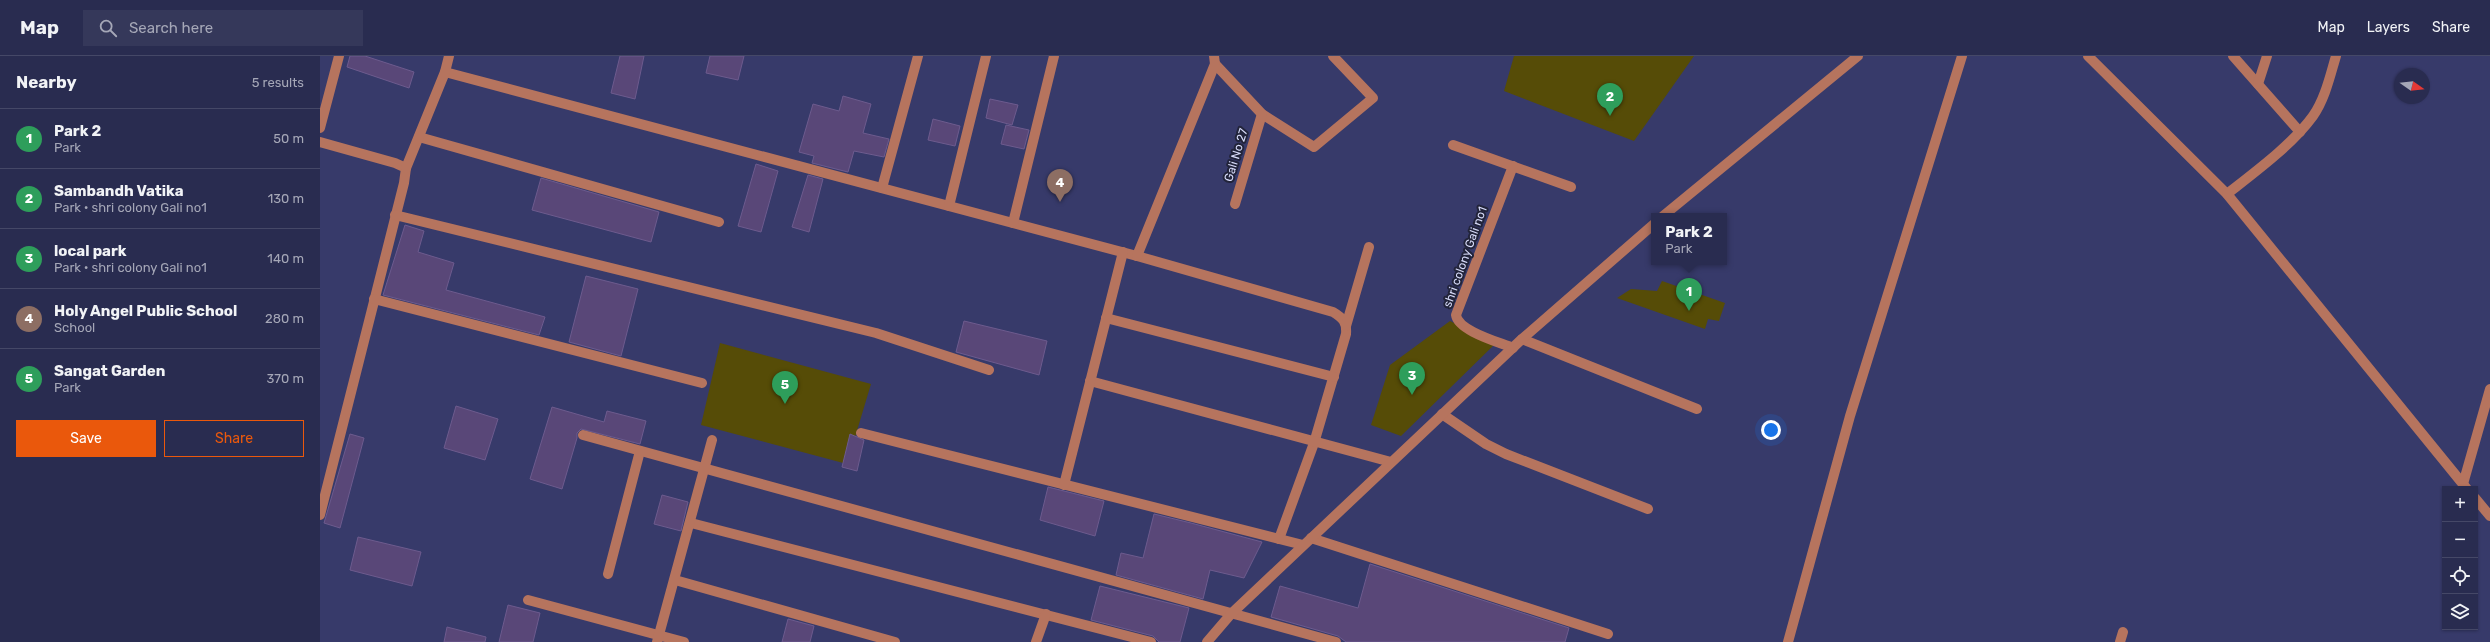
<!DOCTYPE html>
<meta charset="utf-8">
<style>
:root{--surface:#292c50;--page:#35385a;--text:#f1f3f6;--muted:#a5a7b7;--line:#454867;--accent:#ea580c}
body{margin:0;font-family:Rubik,sans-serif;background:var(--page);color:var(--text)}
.controls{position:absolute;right:12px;bottom:12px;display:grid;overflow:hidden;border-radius:0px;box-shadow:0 1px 3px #0004}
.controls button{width:36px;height:36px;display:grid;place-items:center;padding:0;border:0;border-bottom:1px solid var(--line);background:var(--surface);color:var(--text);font:20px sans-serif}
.compass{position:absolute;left:2074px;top:12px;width:36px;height:36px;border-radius:50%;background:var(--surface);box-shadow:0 1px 3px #0004;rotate:104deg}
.you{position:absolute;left:1451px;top:374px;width:14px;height:14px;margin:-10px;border:3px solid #fff;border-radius:50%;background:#1a73e8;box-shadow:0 0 0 6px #1a73e833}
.badge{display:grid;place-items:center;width:26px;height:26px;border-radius:50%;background:var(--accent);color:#fff;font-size:13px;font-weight:700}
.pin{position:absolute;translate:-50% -33px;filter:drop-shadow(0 1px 2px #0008)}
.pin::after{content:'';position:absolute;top:21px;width:14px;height:12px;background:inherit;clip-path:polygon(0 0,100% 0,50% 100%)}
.popup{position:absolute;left:1331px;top:157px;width:76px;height:52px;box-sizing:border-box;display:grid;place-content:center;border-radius:0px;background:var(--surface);filter:drop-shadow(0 1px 3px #0005);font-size:13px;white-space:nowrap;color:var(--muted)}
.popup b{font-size:15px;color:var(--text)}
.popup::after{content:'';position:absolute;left:50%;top:100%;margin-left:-8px;border:8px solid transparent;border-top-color:var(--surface)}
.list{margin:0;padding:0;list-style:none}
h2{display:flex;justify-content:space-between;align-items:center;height:52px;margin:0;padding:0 16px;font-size:17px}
h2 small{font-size:13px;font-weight:400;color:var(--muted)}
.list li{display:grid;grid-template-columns:26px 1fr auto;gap:12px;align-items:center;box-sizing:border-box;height:60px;padding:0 16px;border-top:1px solid var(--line)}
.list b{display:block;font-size:15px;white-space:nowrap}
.list p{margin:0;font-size:13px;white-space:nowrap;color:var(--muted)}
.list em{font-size:13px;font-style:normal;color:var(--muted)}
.actions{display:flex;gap:8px;padding:12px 16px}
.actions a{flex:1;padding:9px 0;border:1px solid var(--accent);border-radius:0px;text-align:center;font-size:14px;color:var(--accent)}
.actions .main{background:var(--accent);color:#fff}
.icon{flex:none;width:22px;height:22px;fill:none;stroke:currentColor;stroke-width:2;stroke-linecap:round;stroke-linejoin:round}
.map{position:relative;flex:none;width:2170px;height:586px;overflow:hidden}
header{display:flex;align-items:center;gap:24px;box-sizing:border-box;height:56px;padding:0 20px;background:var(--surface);border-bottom:1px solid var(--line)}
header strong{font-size:19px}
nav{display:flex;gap:22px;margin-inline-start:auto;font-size:14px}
.search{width:280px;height:36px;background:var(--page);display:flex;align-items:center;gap:10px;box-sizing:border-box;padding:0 14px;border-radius:0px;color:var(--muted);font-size:15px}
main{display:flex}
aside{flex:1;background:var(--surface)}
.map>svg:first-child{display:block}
.green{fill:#564c07}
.building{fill:#594778;stroke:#6d5b8e}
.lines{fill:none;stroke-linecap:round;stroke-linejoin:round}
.minor{stroke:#b6745e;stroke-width:10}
.labels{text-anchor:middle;stroke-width:4;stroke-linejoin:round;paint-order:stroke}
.street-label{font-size:12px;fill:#d7dbf9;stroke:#22243a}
</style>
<header>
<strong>Map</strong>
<div class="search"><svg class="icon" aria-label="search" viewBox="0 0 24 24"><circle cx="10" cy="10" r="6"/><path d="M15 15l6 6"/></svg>Search here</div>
<nav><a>Map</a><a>Layers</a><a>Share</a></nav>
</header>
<main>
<aside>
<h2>Nearby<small>5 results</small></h2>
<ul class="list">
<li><span class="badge" style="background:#2e9e5b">1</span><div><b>Park 2</b><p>Park</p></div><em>50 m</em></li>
<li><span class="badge" style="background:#2e9e5b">2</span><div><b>Sambandh Vatika</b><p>Park · shri colony Gali no1</p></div><em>130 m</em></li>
<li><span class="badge" style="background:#2e9e5b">3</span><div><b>local park</b><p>Park · shri colony Gali no1</p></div><em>140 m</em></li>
<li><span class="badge" style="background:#8d6e63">4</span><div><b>Holy Angel Public School</b><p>School</p></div><em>280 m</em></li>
<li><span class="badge" style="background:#2e9e5b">5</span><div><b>Sangat Garden</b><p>Park</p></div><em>370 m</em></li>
</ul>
<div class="actions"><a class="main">Save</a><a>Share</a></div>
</aside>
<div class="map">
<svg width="2170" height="586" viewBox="0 0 2170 586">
<rect width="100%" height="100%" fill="#373a6a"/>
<g class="green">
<polygon points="1194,0 1374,0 1314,85 1184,35"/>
<polygon points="1342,225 1405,247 1399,265 1388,263 1385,273 1297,242 1311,233 1337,235"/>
<polygon points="1130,265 1176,287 1081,380 1051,369 1070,309"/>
<polygon points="400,287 551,328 527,408 381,369"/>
</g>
<g class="building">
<polygon points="30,0 45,0 94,16 89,32 27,11"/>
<polygon points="300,0 324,0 315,43 291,37"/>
<polygon points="390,0 424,0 418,24 386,17"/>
<polygon points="523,40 551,48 543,77 569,83 564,101 534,95 528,116 492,107 494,100 479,96 493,48 519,55"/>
<polygon points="670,43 698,49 692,69 666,62"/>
<polygon points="613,63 640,70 635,90 608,84"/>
<polygon points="686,69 709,74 704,93 681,88"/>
<polygon points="436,108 458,115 441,176 418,170"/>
<polygon points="488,119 503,123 489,176 472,171"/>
<polygon points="221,122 339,156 331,186 212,154"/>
<polygon points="85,169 104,175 98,196 134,207 126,234 225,261 219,279 63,239"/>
<polygon points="266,220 318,233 301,300 249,286"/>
<polygon points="644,265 727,285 719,319 636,296"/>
<polygon points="136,350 178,363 165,404 124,392"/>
<polygon points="232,351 284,366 287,355 326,365 320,388 261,373 257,377 257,382 242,433 210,423"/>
<polygon points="30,378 44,382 20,472 4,467"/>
<polygon points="530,378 544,384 537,415 522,411"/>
<polygon points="728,431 784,445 775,480 720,464"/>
<polygon points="342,439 368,446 361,475 334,468"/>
<polygon points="834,458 871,467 942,486 924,522 890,514 883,543 796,519 801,497 823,502"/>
<polygon points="38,481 101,496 92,530 30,514"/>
<polygon points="1050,508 1249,572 1245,586 1026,586 1018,580 951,561 960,530 1038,552"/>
<polygon points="780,530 869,552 860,586 839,586 833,580 771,564"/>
<polygon points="188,549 220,557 213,586 179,586"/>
<polygon points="468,563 494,570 490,586 462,586"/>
<polygon points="127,571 166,581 165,586 124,586"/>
</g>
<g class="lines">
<g class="minor">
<polyline points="1768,0 1907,138 2147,433"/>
<polyline points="1913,0 1980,76"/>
<polyline points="895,8 942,58 994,91 1053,42 1013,0"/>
<path d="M125,16L817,200L1013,256C1023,262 1027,266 1026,278L994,387L959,483"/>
<polyline points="1938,28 1947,0"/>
<polyline points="0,72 19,0"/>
<polyline points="99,81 399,166"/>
<polyline points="0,86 75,107 86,112 84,127 0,459"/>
<polyline points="1133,89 1251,131"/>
<polyline points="86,112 125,16 129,0"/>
<polyline points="562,132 598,0"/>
<path d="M1907,138C1935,116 1972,89 1993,60C2005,43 2010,20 2016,0"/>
<polyline points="915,148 942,58"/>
<polyline points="629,150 666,0"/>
<polyline points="75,159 556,277 669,314"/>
<polyline points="1343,160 1538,0"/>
<polyline points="693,167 734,0"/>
<polyline points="817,200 895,8 894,0"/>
<polyline points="54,243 382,327"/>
<polyline points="786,262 1014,321"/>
<polyline points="1026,270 1049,191"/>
<polyline points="1202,283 1377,353"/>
<path d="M1193,292C1179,286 1138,275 1136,259L1193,110"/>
<polyline points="770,325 1071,406"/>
<polyline points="1122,358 1166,388 1186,398 1328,453"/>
<polyline points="541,377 983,489"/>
<polyline points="263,379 1016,586"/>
<polyline points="2143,428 2170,333"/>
<polyline points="744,429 803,196"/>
<polyline points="2155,442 2170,460"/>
<polyline points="371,467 831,586"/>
<polyline points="991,482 1288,578"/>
<polyline points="288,518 320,395"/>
<polyline points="355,524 575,586"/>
<polyline points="208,544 364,586"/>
<polyline points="337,586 392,384"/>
<polyline points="716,586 726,558"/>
<polyline points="887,586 911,558 1202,283 1334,168"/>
<polyline points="1468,586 1530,360 1642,0"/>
<polyline points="1800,586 1803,576"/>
</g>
</g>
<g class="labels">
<g class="street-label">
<text transform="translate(916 99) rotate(-73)" y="4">Gali No 27</text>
<text transform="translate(1145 201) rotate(-70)" y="4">shri colony Gali no1</text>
</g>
</g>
</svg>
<div class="controls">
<button>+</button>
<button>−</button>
<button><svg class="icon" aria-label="locate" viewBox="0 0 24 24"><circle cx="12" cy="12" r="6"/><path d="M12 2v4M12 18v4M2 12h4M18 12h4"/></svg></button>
<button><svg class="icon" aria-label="layers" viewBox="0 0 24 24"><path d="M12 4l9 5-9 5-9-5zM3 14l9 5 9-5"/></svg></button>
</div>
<svg class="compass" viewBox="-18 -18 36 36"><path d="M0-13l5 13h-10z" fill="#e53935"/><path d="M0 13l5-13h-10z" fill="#a5a7b7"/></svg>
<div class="you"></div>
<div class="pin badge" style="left:1369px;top:255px;background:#2e9e5b">1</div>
<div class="popup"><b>Park 2</b>Park</div>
<div class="pin badge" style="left:1290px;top:60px;background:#2e9e5b">2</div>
<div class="pin badge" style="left:1092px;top:339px;background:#2e9e5b">3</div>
<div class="pin badge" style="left:740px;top:146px;background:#8d6e63">4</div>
<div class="pin badge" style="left:465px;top:348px;background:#2e9e5b">5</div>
</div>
</main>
